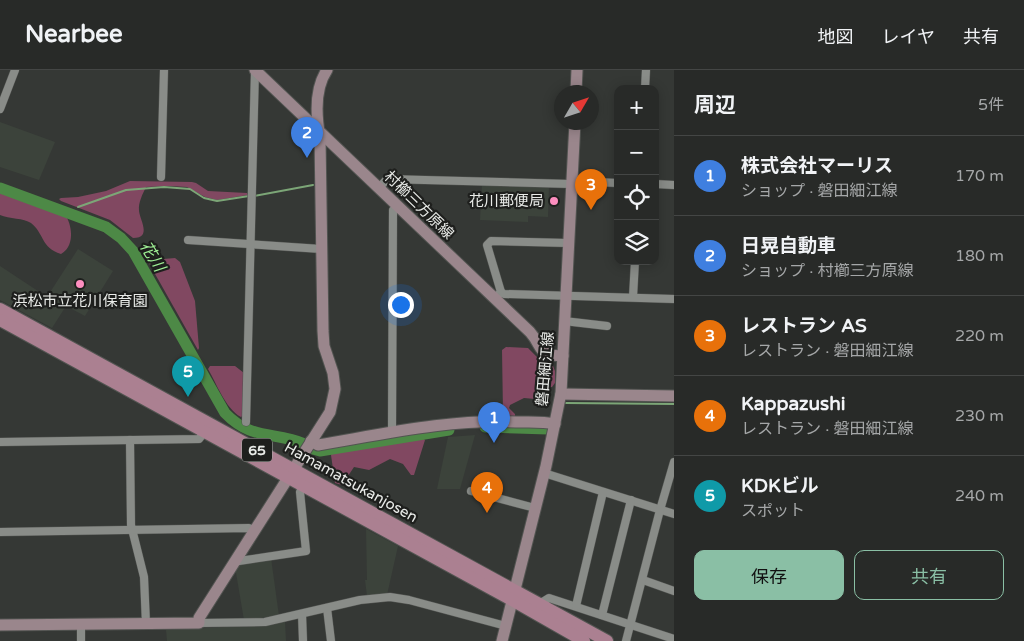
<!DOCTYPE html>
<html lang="ja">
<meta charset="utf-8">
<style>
:root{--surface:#282a28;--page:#343634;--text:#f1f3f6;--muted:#a5a7a8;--line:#444645;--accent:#8abfa5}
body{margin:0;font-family:"Varela Round","Noto Sans JP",sans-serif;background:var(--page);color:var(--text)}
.controls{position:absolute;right:15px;top:15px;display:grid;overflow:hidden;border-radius:10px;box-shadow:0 2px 12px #0003}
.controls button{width:45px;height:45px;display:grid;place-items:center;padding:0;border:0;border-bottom:1px solid var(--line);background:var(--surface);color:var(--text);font:25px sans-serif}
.compass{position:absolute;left:554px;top:15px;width:45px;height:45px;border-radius:50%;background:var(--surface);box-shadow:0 2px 12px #0003;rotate:51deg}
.you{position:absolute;left:400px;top:234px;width:18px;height:18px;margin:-12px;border:4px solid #fff;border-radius:50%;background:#1a73e8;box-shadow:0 0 0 8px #1a73e833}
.badge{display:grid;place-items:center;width:32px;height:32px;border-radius:50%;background:var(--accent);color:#fff;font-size:16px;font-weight:700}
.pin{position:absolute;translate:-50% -41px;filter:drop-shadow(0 1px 2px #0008)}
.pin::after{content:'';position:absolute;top:26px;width:18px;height:15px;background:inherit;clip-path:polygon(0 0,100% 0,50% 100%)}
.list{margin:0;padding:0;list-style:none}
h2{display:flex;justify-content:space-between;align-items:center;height:65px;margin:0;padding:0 20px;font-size:21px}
h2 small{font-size:16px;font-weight:400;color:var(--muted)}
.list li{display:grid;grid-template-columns:32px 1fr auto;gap:15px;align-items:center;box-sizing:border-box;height:80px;padding:0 20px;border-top:1px solid var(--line)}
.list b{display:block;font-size:19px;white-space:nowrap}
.list p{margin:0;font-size:16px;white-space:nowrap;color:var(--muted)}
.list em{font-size:16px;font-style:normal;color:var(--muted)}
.actions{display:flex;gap:10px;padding:15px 20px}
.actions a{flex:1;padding:11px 0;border:1px solid var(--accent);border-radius:10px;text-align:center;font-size:18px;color:var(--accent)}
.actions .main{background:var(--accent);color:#111}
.icon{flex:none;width:28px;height:28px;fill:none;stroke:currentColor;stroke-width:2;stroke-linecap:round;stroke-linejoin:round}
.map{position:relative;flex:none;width:674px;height:571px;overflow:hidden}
header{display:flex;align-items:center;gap:30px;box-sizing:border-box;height:70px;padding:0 25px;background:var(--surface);border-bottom:1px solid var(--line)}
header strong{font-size:24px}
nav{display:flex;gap:28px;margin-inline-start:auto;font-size:18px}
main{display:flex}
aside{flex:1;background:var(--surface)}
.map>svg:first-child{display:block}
.built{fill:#3c433b}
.green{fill:#814861}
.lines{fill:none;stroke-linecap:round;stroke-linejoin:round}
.stream{stroke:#7ca677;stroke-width:2}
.river{stroke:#4d8946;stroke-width:11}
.street-casing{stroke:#525451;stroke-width:9}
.secondary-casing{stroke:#525451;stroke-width:13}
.primary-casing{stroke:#525451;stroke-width:14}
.street{stroke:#898c88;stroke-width:8}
.secondary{stroke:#9a868c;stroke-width:11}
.primary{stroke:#ab8091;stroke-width:12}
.poi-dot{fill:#fd8ebf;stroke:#1e1f1d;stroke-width:2}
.labels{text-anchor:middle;stroke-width:4.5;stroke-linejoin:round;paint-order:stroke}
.shield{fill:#1e1f1d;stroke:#acaeab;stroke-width:1}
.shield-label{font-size:14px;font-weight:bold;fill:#e9ebe8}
.poi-label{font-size:15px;fill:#e9ebe8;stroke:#1e1f1d;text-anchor:end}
.street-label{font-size:15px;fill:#e9ebe8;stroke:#1e1f1d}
.water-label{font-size:16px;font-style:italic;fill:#a0f296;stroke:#1e1f1d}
</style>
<header>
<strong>Nearbee</strong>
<nav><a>地図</a><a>レイヤ</a><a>共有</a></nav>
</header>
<main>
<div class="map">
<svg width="674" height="571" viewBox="0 0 674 571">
<rect width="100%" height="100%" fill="#353835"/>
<g class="built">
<polygon points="0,52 55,72 39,110 0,97"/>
<polygon points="482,114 549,116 548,147 528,146 528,152 480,150"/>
<polygon points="78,179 113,201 85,246 66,236 52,258 0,230 0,196 47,227"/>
<polygon points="475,365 460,419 437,419 448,367"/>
<polygon points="366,459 398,476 387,525 367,526 365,510 367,510"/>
<polygon points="271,488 279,546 244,550 235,497 238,492"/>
<polygon points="285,551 286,571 167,571 166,560 266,555"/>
</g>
<g class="green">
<path d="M130,111L192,112L196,113L208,121L247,123L248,125L217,130L205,127L187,117L169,116L146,117C143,123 138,133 139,140C139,149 153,168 133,168L110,150L61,131L59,129L61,128L78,127L106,121Z"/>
<path d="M0,121L66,146C73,158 74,177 61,184C41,178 44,163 31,153C24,148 9,149 0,145Z"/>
<polygon points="175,188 180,192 195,231 199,278 198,280 150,195 149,193 152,190"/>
<polygon points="506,277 528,278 539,289 553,296 555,301 555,313 552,317 540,317 535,329 524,328 510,335 509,338 515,344 515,347 506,347 503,343 502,280"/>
<path d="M210,296H235L244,303V345L241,347C225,338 217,314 208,299Z"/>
<polygon points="422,367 425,370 414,405 411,405 403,394 390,389 369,400 354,397 342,415 335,413 331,385 332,382"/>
</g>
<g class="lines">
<g class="stream">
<polyline points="254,126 313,115"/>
<polyline points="78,137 126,120 164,117 190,119 204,128 217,131 249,126"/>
<polyline points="66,142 70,140"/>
<polyline points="566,333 674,334"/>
</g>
<g class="river">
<path d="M0,118L106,157L121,168L133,181L225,343C252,371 274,361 305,374"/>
<polyline points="485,357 548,359"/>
<polyline points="313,379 320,381 449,360"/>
</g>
<defs>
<g id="street">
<polyline points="645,19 646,0"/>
<polyline points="0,39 15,0"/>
<polyline points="161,107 164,0"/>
<polyline points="572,111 618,113"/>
<polyline points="655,114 674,115"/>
<polyline points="379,118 387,109 571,114"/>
<polyline points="188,170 321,179"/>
<polyline points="501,222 487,175 491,171 568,173"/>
<polyline points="633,227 635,191"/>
<polyline points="495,228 501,222 504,224 674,229"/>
<polyline points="564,251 607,256"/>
<polyline points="246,352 255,0"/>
<polyline points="392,362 393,140 398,136"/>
<polyline points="130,370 131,455 144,507 146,554"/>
<polyline points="0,372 199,369 205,361"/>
<polyline points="544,403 674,444"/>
<polyline points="471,421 535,438"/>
<polyline points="0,462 249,458 254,461"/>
<polyline points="236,489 239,491 306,481 300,422 303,415"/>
<polyline points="643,510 674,521"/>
<polyline points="541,533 549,528 674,569"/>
<polyline points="576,536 603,422"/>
<polyline points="327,538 331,571"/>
<polyline points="302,544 303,571"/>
<polyline points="602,545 631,430"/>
<polyline points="199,553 265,552 360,530 390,527 409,530 506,556"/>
<polyline points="81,571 81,554"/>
<polyline points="626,571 660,440 674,392"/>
</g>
<g id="secondary">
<path d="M255,0L530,262C544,278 536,285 563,286"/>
<polyline points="576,22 577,0"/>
<polyline points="561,324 674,326"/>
<path d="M311,371L318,375C384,364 449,349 516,352C529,352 542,351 555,354"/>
<path d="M0,555L199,553V548L330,342L335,319L333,303L324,276L323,261L320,68C316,46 314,19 327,0"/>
<polyline points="502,571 546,396 561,323 575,52"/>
</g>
<g id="primary">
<polyline points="0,239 607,571"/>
<polyline points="0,250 512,530 584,571"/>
</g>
</defs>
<use href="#street" class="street-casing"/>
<use href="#secondary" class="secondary-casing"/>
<use href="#primary" class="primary-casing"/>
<use href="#street" class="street"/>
<use href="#secondary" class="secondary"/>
<use href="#primary" class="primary"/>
</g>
<g class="poi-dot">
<circle cx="554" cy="131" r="5"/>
<circle cx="80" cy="214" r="5"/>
</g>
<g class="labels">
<rect class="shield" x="242" y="368.5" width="30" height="23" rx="4"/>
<g class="shield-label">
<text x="257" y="385">65</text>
</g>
<g class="poi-label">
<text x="544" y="136">花川郵便局</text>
<text x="80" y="236" text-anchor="middle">浜松市立花川保育園</text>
</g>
<g class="street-label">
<text transform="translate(419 135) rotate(44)" y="5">村櫛三方原線</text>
<text transform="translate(545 299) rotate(-85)" y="5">磐田細江線</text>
<text transform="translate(351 412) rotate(29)" y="5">Hamamatsukanjosen</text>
</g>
<g class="water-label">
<text transform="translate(153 186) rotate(58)" y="6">花川</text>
</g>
</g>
</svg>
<div class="controls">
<button>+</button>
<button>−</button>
<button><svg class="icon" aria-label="locate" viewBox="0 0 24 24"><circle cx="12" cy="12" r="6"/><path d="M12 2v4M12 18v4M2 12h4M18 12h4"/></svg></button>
<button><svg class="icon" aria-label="layers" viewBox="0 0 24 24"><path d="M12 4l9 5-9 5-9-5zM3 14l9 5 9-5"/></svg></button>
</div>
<svg class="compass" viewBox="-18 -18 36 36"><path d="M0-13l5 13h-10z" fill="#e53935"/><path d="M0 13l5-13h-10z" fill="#a5a7a8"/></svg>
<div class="you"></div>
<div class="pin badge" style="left:494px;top:373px;background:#3f7fe0">1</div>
<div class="pin badge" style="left:307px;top:88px;background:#3f7fe0">2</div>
<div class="pin badge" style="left:591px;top:140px;background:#e8710a">3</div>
<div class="pin badge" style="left:487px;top:443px;background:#e8710a">4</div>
<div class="pin badge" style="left:188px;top:327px;background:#0f9aa8">5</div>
</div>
<aside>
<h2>周辺<small>5件</small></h2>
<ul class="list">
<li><span class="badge" style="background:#3f7fe0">1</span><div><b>株式会社マーリス</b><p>ショップ · 磐田細江線</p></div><em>170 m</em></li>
<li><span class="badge" style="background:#3f7fe0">2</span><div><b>日晃自動車</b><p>ショップ · 村櫛三方原線</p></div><em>180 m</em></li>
<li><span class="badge" style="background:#e8710a">3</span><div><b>レストラン AS</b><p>レストラン · 磐田細江線</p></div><em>220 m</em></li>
<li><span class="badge" style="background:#e8710a">4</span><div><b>Kappazushi</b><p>レストラン · 磐田細江線</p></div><em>230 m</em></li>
<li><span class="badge" style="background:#0f9aa8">5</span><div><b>KDKビル</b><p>スポット</p></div><em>240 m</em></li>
</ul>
<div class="actions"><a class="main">保存</a><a>共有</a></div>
</aside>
</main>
